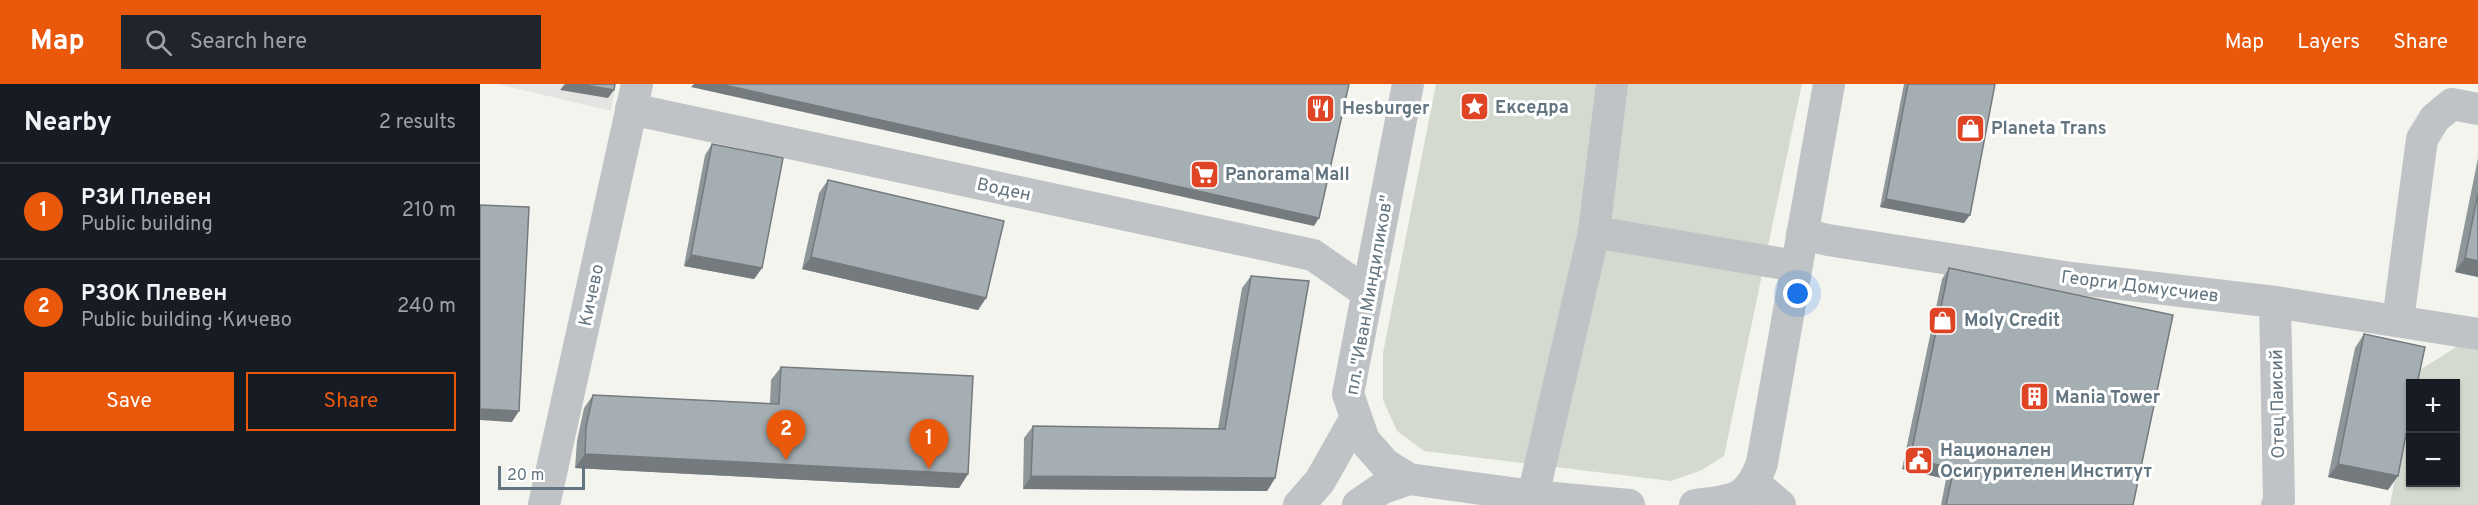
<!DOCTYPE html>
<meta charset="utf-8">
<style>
:root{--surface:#171b24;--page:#20242c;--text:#f1f3f6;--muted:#9ea1a6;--line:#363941;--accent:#ea580c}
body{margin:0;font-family:Overpass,sans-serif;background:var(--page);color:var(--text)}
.controls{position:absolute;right:18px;bottom:18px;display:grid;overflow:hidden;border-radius:0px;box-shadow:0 2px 4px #0004}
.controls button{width:54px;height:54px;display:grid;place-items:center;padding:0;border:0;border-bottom:2px solid var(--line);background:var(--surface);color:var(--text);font:30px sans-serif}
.scale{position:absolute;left:18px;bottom:15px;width:87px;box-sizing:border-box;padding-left:6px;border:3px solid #637580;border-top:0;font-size:16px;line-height:21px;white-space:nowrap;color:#637580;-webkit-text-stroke:4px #fff;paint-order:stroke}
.you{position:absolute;left:1318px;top:210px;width:21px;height:21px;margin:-15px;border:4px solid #fff;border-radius:50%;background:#1a73e8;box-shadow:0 0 0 9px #1a73e833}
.badge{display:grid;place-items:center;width:39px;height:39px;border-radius:50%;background:var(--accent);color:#fff;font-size:20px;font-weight:700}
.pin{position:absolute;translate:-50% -50px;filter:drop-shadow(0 2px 3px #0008)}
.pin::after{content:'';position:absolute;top:32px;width:21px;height:18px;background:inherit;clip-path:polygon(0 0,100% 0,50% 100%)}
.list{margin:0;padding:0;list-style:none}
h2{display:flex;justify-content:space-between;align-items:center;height:78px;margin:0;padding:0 24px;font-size:26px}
h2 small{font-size:20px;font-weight:400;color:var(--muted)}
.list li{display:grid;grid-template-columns:39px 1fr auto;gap:18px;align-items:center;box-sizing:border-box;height:96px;padding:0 24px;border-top:2px solid var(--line)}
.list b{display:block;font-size:22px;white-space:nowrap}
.list p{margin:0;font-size:20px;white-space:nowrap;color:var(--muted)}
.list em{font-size:20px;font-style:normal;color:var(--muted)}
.actions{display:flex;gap:12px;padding:18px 24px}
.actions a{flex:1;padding:14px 0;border:2px solid var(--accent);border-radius:0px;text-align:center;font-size:21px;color:var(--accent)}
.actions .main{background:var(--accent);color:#fff}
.icon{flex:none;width:33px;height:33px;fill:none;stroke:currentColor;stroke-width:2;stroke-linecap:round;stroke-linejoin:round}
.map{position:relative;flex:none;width:1998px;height:421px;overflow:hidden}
header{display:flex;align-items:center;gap:36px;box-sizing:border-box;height:84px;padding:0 30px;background:var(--accent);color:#fff}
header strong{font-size:28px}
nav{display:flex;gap:33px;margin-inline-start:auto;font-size:21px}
.search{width:420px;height:54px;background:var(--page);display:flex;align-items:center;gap:15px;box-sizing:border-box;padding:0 21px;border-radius:0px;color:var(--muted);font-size:22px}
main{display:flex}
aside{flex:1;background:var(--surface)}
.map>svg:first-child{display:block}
.built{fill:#e4e5e3}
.green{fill:#d5dad1}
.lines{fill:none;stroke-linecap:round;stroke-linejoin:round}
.minor{stroke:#bfc3c6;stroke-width:32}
.wall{fill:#8e9699}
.shaded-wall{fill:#747a7d}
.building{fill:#a5aeb2;stroke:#747a7d;stroke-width:1.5}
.labels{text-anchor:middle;stroke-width:6;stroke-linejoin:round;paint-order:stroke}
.poi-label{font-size:18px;font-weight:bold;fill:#637580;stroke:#fff;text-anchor:start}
.street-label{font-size:18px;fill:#637580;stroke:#fff}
</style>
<header>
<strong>Map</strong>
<div class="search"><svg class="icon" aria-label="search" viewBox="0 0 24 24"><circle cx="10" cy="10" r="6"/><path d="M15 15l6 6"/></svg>Search here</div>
<nav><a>Map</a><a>Layers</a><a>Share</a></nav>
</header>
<main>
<aside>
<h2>Nearby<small>2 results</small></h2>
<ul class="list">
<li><span class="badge">1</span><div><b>РЗИ Плевен</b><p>Public building</p></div><em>210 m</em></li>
<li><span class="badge">2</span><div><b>РЗОК Плевен</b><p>Public building · Кичево</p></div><em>240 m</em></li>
</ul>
<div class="actions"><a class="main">Save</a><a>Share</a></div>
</aside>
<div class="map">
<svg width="1998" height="421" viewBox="0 0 1998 421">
<rect width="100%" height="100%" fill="#f4f4ef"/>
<polygon class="built" points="18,0 136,0 131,27"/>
<g class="green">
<polygon points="956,0 1322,0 1244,372 1222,386 1191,397 944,367 917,347 903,316 903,269"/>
<polygon points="1981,260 1998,263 1998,421 1910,421 1930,312 1930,398 1976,398 1976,300 1933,299 1935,289"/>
</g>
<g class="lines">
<g class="minor">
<polyline points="928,0 868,310 884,356 905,380 929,395 1053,412 1149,421"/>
<polyline points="151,25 833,171 886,208"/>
<polyline points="1114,148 1316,182"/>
<polyline points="1322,150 1348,156 1591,194 1795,218 1998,250"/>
<polyline points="1795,218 1799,416 1797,421"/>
<polyline points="1918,237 1942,55 1955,34 1972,20 1998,25"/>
<polyline points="1275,400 1300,421"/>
<polyline points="1053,412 1114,148 1132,0"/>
<polyline points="64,421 157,0"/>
<polyline points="819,421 840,397 875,335"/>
<polyline points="878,421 901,405 929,395"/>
<path d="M1215,421C1253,416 1268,418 1282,379L1349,0"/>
</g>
</g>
<g class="wall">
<polygon points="1424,0 1515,0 1484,139 1400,123"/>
<polygon points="232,60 282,184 274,195 204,182 225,71"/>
<polygon points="1998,74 1998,193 1975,188"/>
<polygon points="348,96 506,214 498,226 322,185 339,109"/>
<polygon points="1469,184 1653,421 1461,421 1466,395 1422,385 1462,195"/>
<polygon points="771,192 795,394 787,407 543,405 544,354 553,342 738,345 762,204"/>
<polygon points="1884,250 1908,406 1848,393 1875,264"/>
<polygon points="301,283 488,390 479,404 95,384 97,357 104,324 113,311 290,320 291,296"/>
</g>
<g class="shaded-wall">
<polygon points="85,0 99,0 134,6 128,14 80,6"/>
<polygon points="214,0 240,0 839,134 834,142 211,3"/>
<polygon points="1406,115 1490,131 1484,139 1400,123"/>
<polygon points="211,171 282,184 274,195 204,182"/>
<polygon points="331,173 506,214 498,226 322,185"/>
<polygon points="1985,174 1998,177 1998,193 1975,188"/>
<polygon points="0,325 39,327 32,338 0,336"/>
<polygon points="105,370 488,390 479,404 95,384"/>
<polygon points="1430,375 1474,384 1466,395 1422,385"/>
<polygon points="1858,380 1918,392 1908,406 1848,393"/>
<polygon points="551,392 795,394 787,407 543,405"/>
</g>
<g class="building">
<polygon points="99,0 135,0 134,6"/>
<polygon points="240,0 869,0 839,134"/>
<polygon points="1428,0 1515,0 1490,131 1406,115"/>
<polygon points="232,60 303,74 282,184 211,171"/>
<polygon points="348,96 524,137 506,214 331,173"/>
<polygon points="1998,109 1998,177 1985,174"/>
<polygon points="0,121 49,123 39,327 0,325"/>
<polygon points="1469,184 1693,231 1653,421 1466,421 1474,384 1430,375"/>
<polygon points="771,192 829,197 795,394 551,392 553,342 745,345"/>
<polygon points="1884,250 1945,263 1937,300 1930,300 1930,330 1918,392 1858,380"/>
<polygon points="301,283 493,292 488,390 105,370 106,343 113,311 299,320"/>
</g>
<defs>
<symbol id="sight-square" viewBox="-11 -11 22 22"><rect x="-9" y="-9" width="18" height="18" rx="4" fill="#df4524" stroke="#fff"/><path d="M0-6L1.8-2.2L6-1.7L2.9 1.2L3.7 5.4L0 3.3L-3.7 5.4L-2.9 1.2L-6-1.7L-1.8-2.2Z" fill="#fff"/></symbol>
<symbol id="restaurant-square" viewBox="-11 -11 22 22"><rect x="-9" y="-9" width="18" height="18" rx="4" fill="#df4524" stroke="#fff"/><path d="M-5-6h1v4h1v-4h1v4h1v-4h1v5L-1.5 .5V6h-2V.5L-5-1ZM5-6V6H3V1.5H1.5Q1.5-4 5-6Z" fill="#fff"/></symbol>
<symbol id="shop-square" viewBox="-11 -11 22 22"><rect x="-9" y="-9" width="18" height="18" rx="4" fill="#df4524" stroke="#fff"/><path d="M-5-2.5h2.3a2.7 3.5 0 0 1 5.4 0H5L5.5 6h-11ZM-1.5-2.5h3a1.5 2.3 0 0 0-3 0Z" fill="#fff"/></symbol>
<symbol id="supermarket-square" viewBox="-11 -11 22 22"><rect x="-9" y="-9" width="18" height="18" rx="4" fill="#df4524" stroke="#fff"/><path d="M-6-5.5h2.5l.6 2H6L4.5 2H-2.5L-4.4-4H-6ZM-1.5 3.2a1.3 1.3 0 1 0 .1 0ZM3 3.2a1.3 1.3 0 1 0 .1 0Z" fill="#fff"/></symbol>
<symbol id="building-square" viewBox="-11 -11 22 22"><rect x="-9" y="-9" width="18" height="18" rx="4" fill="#df4524" stroke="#fff"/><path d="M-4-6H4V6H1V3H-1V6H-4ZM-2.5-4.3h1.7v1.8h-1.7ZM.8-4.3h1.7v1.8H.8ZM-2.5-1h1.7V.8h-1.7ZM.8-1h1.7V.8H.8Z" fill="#fff"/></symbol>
<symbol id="civic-square" viewBox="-11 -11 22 22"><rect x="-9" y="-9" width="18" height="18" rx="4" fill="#df4524" stroke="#fff"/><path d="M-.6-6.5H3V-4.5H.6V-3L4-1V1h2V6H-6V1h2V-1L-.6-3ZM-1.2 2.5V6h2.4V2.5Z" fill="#fff"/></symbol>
</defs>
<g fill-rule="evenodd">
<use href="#sight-square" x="978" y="6" width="33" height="33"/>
<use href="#restaurant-square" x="824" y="8" width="33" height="33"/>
<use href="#shop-square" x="1474" y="28" width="33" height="33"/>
<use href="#supermarket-square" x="708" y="74" width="33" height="33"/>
<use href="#shop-square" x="1446" y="220" width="33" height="33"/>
<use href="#building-square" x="1538" y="296" width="33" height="33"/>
<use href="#civic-square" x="1422" y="360" width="33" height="33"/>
</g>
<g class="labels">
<g class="poi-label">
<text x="1015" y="29">Екседра</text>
<text x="862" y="30">Hesburger</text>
<text x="1511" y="50">Planeta Trans</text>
<text x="745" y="96">Panorama Mall</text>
<text x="1484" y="242">Moly Credit</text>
<text x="1575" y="319">Mania Tower</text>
<text x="1460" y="372">Национален<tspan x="1460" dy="21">Осигурителен Институт</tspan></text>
</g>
<g class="street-label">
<text transform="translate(524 105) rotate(12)" y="6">Воден</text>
<text transform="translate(1660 202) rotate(7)" y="6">Георги Домусчиев</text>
<text transform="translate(111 211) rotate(-78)" y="6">Кичево</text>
<text transform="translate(889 211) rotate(-80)" y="6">пл. "Иван Миндиликов"</text>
<text transform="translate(1797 320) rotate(-91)" y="6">Отец Паисий</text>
</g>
</g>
</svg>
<div class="controls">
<button>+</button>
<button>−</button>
</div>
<div class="scale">20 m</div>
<div class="you"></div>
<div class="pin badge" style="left:449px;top:385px">1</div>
<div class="pin badge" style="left:306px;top:376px">2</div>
</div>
</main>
